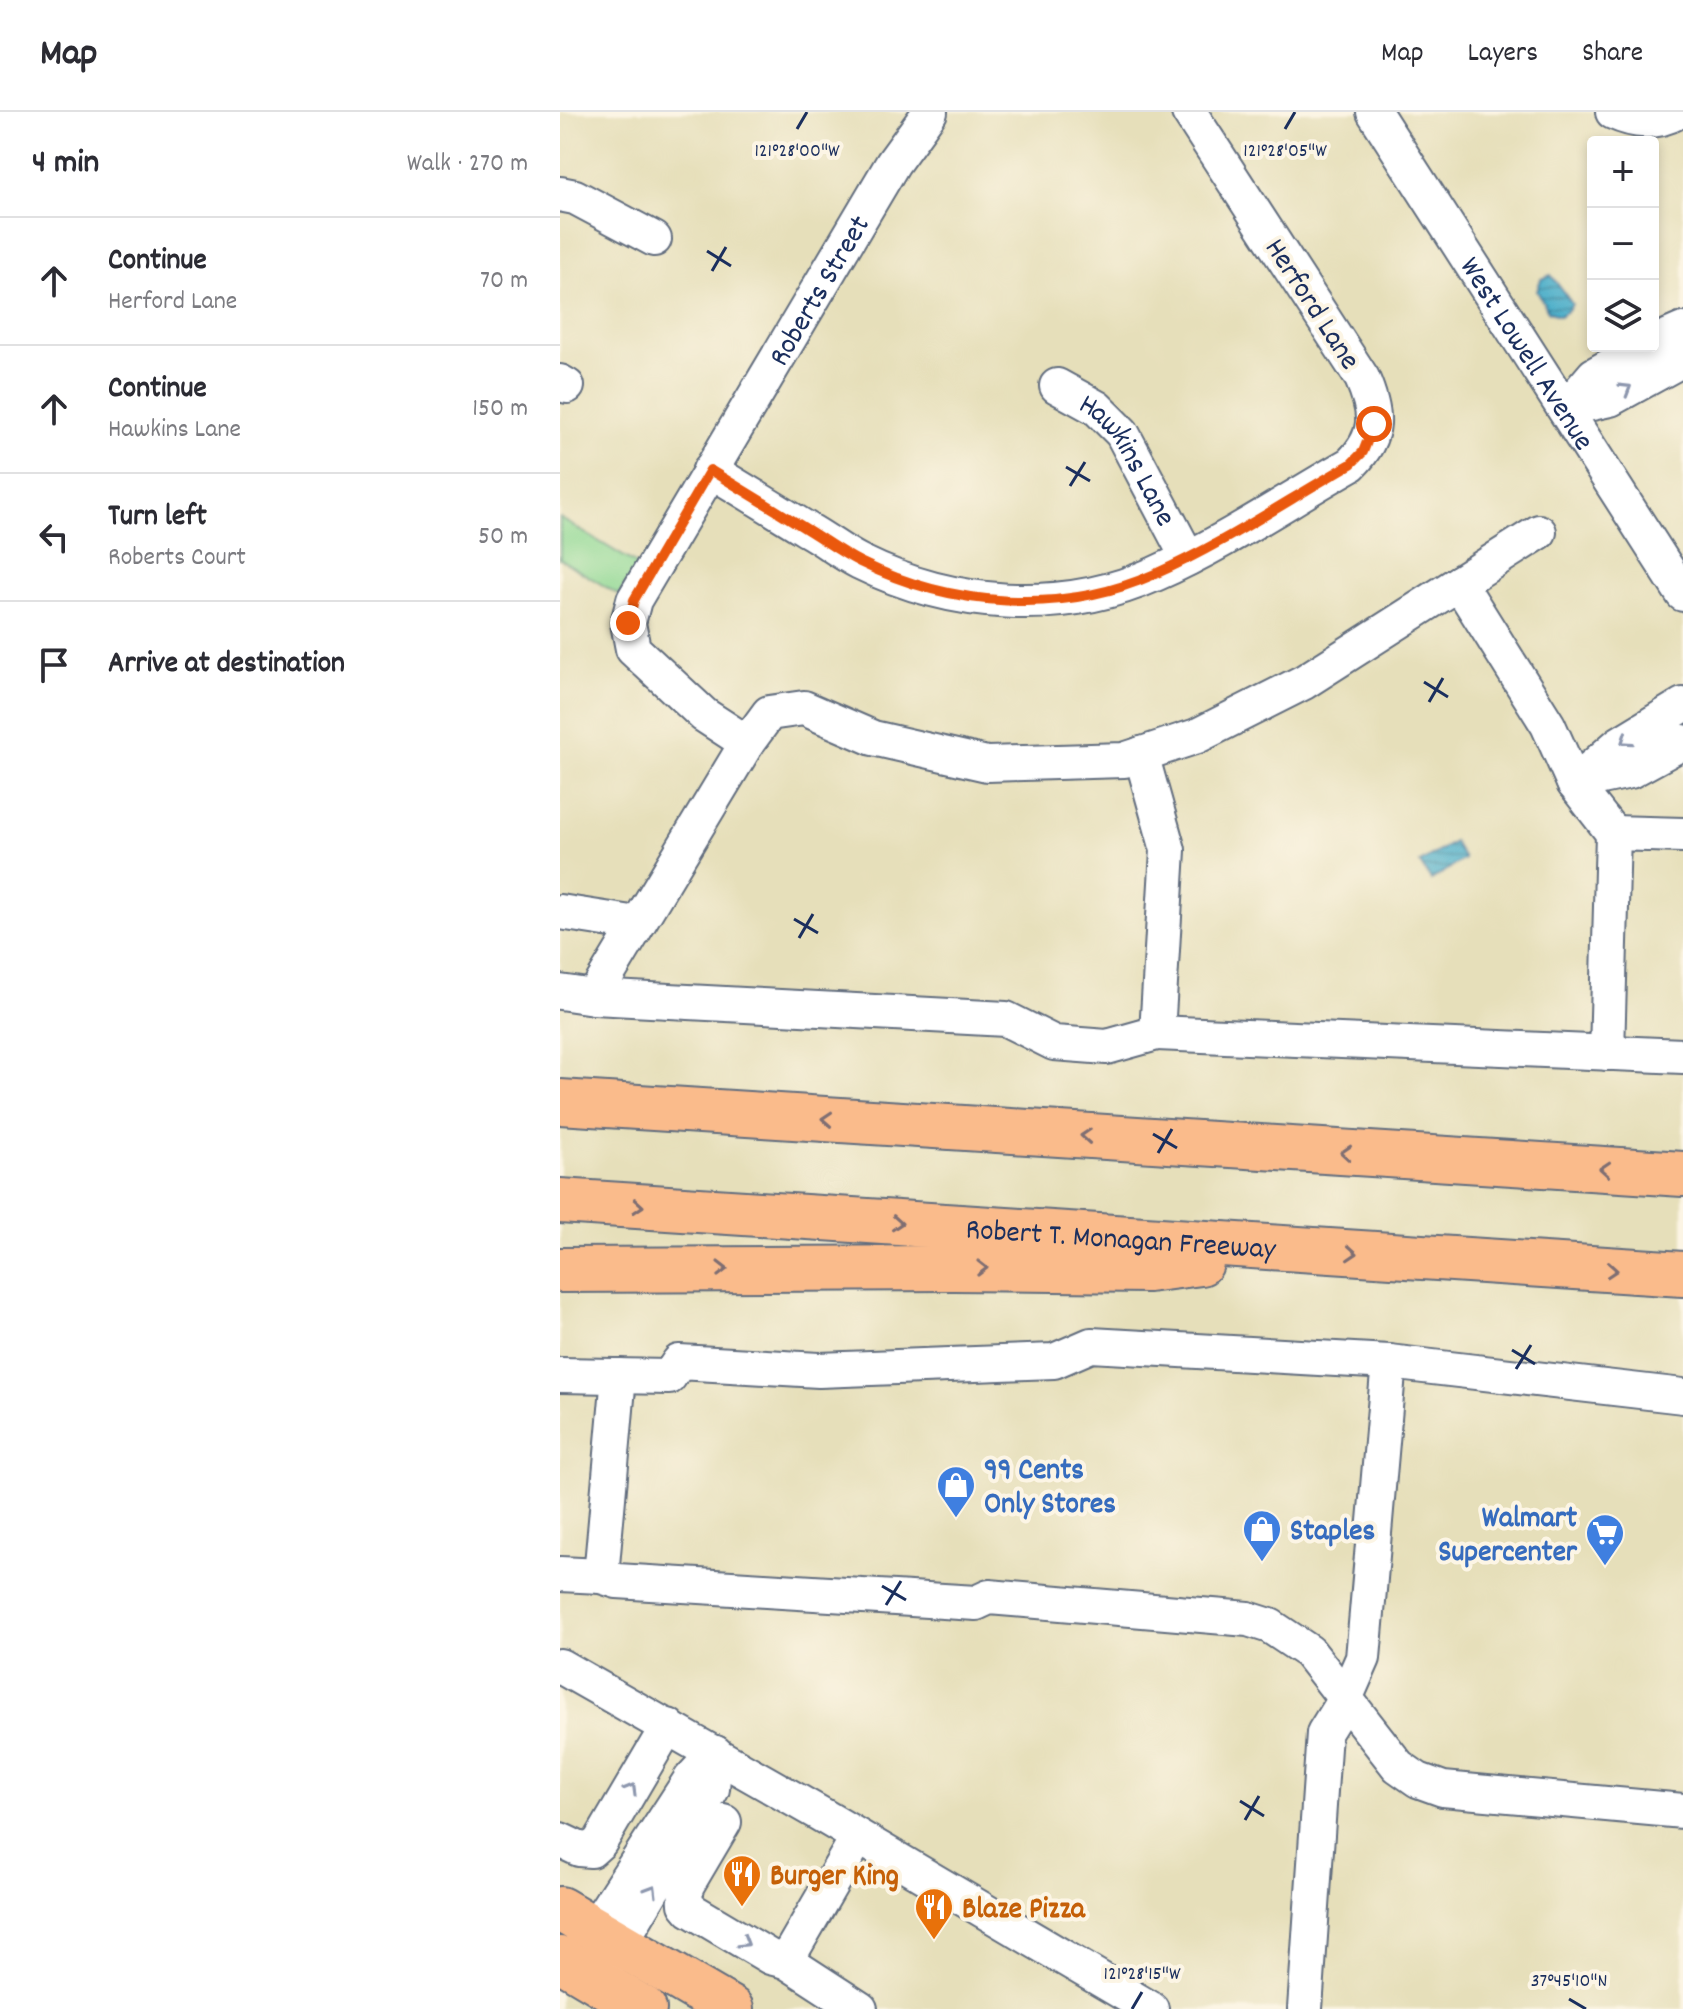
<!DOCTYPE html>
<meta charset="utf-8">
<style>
:root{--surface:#fff;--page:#f2f2f3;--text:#2b2b33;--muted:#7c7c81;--line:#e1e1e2}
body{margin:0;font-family:Dekko,sans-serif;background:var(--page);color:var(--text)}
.controls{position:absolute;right:24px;top:24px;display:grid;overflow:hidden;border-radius:8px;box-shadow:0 4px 12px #0003}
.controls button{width:72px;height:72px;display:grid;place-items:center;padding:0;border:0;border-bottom:2px solid var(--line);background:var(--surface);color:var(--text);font:40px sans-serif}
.stop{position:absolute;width:24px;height:24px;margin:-18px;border:6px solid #ea580c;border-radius:50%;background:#fff}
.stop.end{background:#ea580c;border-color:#fff;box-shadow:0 2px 8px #0008}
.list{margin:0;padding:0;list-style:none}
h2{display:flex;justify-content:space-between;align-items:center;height:104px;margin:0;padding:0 32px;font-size:34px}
h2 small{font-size:26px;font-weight:400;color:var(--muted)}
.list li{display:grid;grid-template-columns:52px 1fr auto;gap:24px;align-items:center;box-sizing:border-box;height:128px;padding:0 32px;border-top:2px solid var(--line)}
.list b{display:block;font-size:30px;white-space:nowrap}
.list p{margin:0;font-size:26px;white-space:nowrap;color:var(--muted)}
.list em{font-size:26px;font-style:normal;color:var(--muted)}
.icon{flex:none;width:44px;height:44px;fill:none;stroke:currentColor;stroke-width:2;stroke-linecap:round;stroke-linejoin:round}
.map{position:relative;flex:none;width:1123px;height:1897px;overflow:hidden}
header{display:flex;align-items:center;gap:48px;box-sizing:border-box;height:112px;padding:0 40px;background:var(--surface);border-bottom:2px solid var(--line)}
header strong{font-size:38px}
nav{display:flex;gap:44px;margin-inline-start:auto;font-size:28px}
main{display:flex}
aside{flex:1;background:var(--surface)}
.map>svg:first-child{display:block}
.grass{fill:#8fd893;stroke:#558478;stroke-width:2}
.water{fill:url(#water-rules);stroke:#326e94;stroke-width:2}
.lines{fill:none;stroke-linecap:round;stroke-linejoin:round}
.minor-casing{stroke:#626d7e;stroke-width:38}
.major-casing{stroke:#626d7e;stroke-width:48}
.highway-casing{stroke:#626d7e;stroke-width:48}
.minor{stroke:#fff;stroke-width:34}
.major{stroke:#fabb8b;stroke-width:44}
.highway{stroke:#fabb8b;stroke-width:44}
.oneway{stroke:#8d97ae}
.oneway2{stroke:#7f6e72}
.route{stroke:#ea580c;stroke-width:10}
.ticks{fill:none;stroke:#1b2f5e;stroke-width:3}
.labels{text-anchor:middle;stroke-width:8;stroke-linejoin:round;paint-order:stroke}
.street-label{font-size:30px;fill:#1b2f5e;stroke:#fcf5e5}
.shop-label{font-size:30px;font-weight:bold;fill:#366cbe;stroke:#fcf5e5;text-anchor:start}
.food-label{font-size:30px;font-weight:bold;fill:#c56008;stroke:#fcf5e5;text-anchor:start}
.ticks-label{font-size:20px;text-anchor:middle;fill:#1b2f5e;stroke:#fcf5e5;stroke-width:8;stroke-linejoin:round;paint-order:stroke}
</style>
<header>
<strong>Map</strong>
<nav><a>Map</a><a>Layers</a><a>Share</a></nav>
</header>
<main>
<aside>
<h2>4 min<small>Walk · 270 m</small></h2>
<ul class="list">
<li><svg class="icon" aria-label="ahead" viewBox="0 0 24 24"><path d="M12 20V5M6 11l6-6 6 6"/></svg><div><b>Continue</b><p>Herford Lane</p></div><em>70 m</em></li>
<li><svg class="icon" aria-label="ahead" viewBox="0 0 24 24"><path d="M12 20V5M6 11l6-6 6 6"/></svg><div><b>Continue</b><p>Hawkins Lane</p></div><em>150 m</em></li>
<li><svg class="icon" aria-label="left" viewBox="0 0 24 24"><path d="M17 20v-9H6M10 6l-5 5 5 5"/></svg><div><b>Turn left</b><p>Roberts Court</p></div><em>50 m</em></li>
<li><svg class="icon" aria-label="arrive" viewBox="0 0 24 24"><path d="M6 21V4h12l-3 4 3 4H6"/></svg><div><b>Arrive at destination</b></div></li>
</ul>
</aside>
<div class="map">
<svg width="1123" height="1897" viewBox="0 0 1123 1897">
<defs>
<pattern id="water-rules" width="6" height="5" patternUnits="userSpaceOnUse" patternTransform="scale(2)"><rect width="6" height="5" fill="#4aadc9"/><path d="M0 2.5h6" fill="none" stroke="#3d8da6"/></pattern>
</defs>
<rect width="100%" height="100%" fill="#fcf5e5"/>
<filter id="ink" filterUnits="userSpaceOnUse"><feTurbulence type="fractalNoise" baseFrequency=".0125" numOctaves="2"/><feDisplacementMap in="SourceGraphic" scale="16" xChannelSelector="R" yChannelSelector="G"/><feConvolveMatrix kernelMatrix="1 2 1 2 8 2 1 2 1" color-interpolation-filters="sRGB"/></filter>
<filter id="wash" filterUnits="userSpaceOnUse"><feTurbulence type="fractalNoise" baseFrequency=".006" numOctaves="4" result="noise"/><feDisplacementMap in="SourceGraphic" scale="32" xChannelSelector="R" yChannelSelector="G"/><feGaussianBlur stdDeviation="1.8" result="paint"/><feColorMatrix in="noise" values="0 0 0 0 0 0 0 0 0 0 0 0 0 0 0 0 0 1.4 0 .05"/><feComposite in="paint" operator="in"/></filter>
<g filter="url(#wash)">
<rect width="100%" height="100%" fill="#e6dfba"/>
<polygon class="grass" points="0,406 78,453 59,483 0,447"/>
<g class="water">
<polygon points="991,163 1012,192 1007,199 999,204 988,199 977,179 981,167"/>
<polygon points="894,730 904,747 871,768 860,751"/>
</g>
</g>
<g filter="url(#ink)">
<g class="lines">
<defs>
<g id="minor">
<path id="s1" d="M814,0L1123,482"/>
<path d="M1053,0C1075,10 1094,12 1117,0"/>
<polyline points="0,82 15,85 94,127"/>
<polyline points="1093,231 1123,218"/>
<polyline points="0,270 7,274"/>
<path id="s2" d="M497,274L537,296L562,321L628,446"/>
<polyline points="1005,297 1050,287 1123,247"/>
<polyline points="1005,297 1034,263 1085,234"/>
<path d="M150,358C183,378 216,398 248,418C266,428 282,441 300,450C391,495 501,504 595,462C663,432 726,389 791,352C820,323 817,301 802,266L629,0"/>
<polyline points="899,471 988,613 1014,671 1053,721"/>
<polyline points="187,631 209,601 244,596 313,626 427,652 564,648 637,624 744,570 979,420"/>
<polyline points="1018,670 1070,659 1123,630"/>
<polyline points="1014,671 1059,632 1123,593"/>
<polyline points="0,800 77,812"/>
<path id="s3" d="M0,880L34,885L187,631L144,603L73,537L68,511L74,488L333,51L370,0"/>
<polyline points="34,885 446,907 494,931 547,935 597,921 608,738 581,642"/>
<polyline points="597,921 1123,944"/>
<polyline points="1047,941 1053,721 1123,723"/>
<polyline points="0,1263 109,1265 119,1250 259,1258 494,1249 531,1233 829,1250 1123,1284"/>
<polyline points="0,1462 41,1464 57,1469 416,1491 429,1485 688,1507 710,1514 749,1540 838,1654 858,1668 883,1677 1123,1699"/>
<polyline points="41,1464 59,1264"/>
<polyline points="0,1554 260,1702 591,1897"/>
<polyline points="164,1710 125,1776 126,1792 131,1798 210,1845 226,1849"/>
<polyline points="298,1725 226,1849 300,1897"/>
<polyline points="0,1728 19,1737 31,1738 40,1730 108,1614"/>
<polyline points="22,1835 131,1667 155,1641"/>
<polyline points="48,1852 152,1677 155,1641"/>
<polyline points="745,1897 764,1621 785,1587 803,1546 829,1250"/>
</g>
<g id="major">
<polyline points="0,1797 171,1897"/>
<polyline points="0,1847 84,1897"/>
</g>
<g id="highway">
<polyline points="0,990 1123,1062"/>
<path id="s4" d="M0,1089L1123,1162"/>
<polyline points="0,1158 394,1156 588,1158 641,1151"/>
</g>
</defs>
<use href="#minor" class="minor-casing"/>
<use href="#major" class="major-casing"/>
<use href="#highway" class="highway-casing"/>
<use href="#minor" class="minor"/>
<use href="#major" class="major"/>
<use href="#highway" class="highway"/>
</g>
<defs><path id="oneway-chevron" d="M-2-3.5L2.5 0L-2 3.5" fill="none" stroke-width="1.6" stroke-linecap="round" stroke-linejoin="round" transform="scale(2)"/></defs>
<g class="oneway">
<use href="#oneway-chevron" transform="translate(1066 277) rotate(-31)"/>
<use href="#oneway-chevron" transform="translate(1066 628) rotate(146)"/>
<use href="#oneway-chevron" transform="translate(71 1677) rotate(-60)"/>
<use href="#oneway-chevron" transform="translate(92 1778) rotate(-59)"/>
<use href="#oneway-chevron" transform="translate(184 1830) rotate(31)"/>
</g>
<g class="oneway2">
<use href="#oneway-chevron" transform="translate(267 1007) rotate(-176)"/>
<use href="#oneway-chevron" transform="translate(526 1024) rotate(-176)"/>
<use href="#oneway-chevron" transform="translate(786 1041) rotate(-176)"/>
<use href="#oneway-chevron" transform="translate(1045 1057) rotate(-176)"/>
<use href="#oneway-chevron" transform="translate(78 1094) rotate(4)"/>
<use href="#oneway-chevron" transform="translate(337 1111) rotate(4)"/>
<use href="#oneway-chevron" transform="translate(792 1141) rotate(4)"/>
<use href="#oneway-chevron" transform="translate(422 1156)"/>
<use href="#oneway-chevron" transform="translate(162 1157)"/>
<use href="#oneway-chevron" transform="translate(1052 1158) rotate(4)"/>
</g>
</g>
<g class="lines" filter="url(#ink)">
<path class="route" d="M68,511L74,488L150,358C183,378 216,398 248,418C266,429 282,441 300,450C391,495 501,504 595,462C663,432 726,389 791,352L803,340L814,312"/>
</g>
<path class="ticks" d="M237,17L247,0M725,17L735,0M147,139L171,154M152,159L166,135M506,355L530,369M510,374L525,350M864,570L888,585M869,590L883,566M234,807L258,821M239,826L253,802M593,1022L617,1036M598,1041L612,1017M952,1238L975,1252M956,1257L971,1233M322,1474L346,1488M326,1493L341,1469M680,1689L704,1704M685,1708L699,1684M1009,1887L1026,1897M572,1897L582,1880"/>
<defs>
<symbol id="shop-pin" viewBox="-11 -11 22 30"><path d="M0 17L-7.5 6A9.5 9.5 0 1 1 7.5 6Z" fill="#3f7fe0" stroke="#fcf5e5"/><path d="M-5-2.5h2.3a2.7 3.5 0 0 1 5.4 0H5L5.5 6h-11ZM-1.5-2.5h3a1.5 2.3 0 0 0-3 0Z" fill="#fff"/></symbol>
<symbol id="supermarket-pin" viewBox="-11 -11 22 30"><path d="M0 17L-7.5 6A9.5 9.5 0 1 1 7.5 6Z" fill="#3f7fe0" stroke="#fcf5e5"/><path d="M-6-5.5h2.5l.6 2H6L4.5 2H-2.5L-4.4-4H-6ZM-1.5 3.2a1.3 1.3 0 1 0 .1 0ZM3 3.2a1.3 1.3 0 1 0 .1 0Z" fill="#fff"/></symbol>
<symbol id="restaurant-pin" viewBox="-11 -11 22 30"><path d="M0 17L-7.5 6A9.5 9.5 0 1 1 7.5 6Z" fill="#e8710a" stroke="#fcf5e5"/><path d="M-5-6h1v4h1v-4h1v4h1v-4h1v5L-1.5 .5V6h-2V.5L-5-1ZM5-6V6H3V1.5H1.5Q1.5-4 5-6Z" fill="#fff"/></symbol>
</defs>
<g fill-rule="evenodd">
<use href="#shop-pin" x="374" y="1351" width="44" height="60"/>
<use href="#shop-pin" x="680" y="1395" width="44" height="60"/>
<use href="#supermarket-pin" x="1023" y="1399" width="44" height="60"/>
<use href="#restaurant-pin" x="160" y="1740" width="44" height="60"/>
<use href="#restaurant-pin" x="352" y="1773" width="44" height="60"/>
</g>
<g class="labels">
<g class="street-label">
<text dy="10" stroke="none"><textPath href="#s3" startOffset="890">Roberts Street</textPath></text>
<text transform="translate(754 191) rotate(57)" y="10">Herford Lane</text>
<text dy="10" stroke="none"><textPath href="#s1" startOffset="286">West Lowell Avenue</textPath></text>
<text dy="10" stroke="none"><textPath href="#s2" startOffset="106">Hawkins Lane</textPath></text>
<text dy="10" stroke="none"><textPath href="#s4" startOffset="562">Robert T. Monagan Freeway</textPath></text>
</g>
<g class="shop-label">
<text x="424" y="1366">99 Cents<tspan x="424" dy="34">Only Stores</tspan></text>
<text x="1017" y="1414" text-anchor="end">Walmart<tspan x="1017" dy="34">Supercenter</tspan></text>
<text x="730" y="1427">Staples</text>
</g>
<g class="food-label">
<text x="210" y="1772">Burger King</text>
<text x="402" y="1805">Blaze Pizza</text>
</g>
</g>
<g class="ticks-label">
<text x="725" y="44">121°28'05"W</text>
<text x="237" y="44">121°28'00"W</text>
<text x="582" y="1867">121°28'15"W</text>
<text x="1009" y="1874">37°45'10"N</text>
</g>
</svg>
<div class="controls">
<button>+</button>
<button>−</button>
<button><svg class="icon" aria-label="layers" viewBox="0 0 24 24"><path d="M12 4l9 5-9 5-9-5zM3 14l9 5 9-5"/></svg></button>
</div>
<div class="stop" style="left:814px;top:312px"></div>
<div class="stop end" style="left:68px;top:511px"></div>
</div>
</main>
